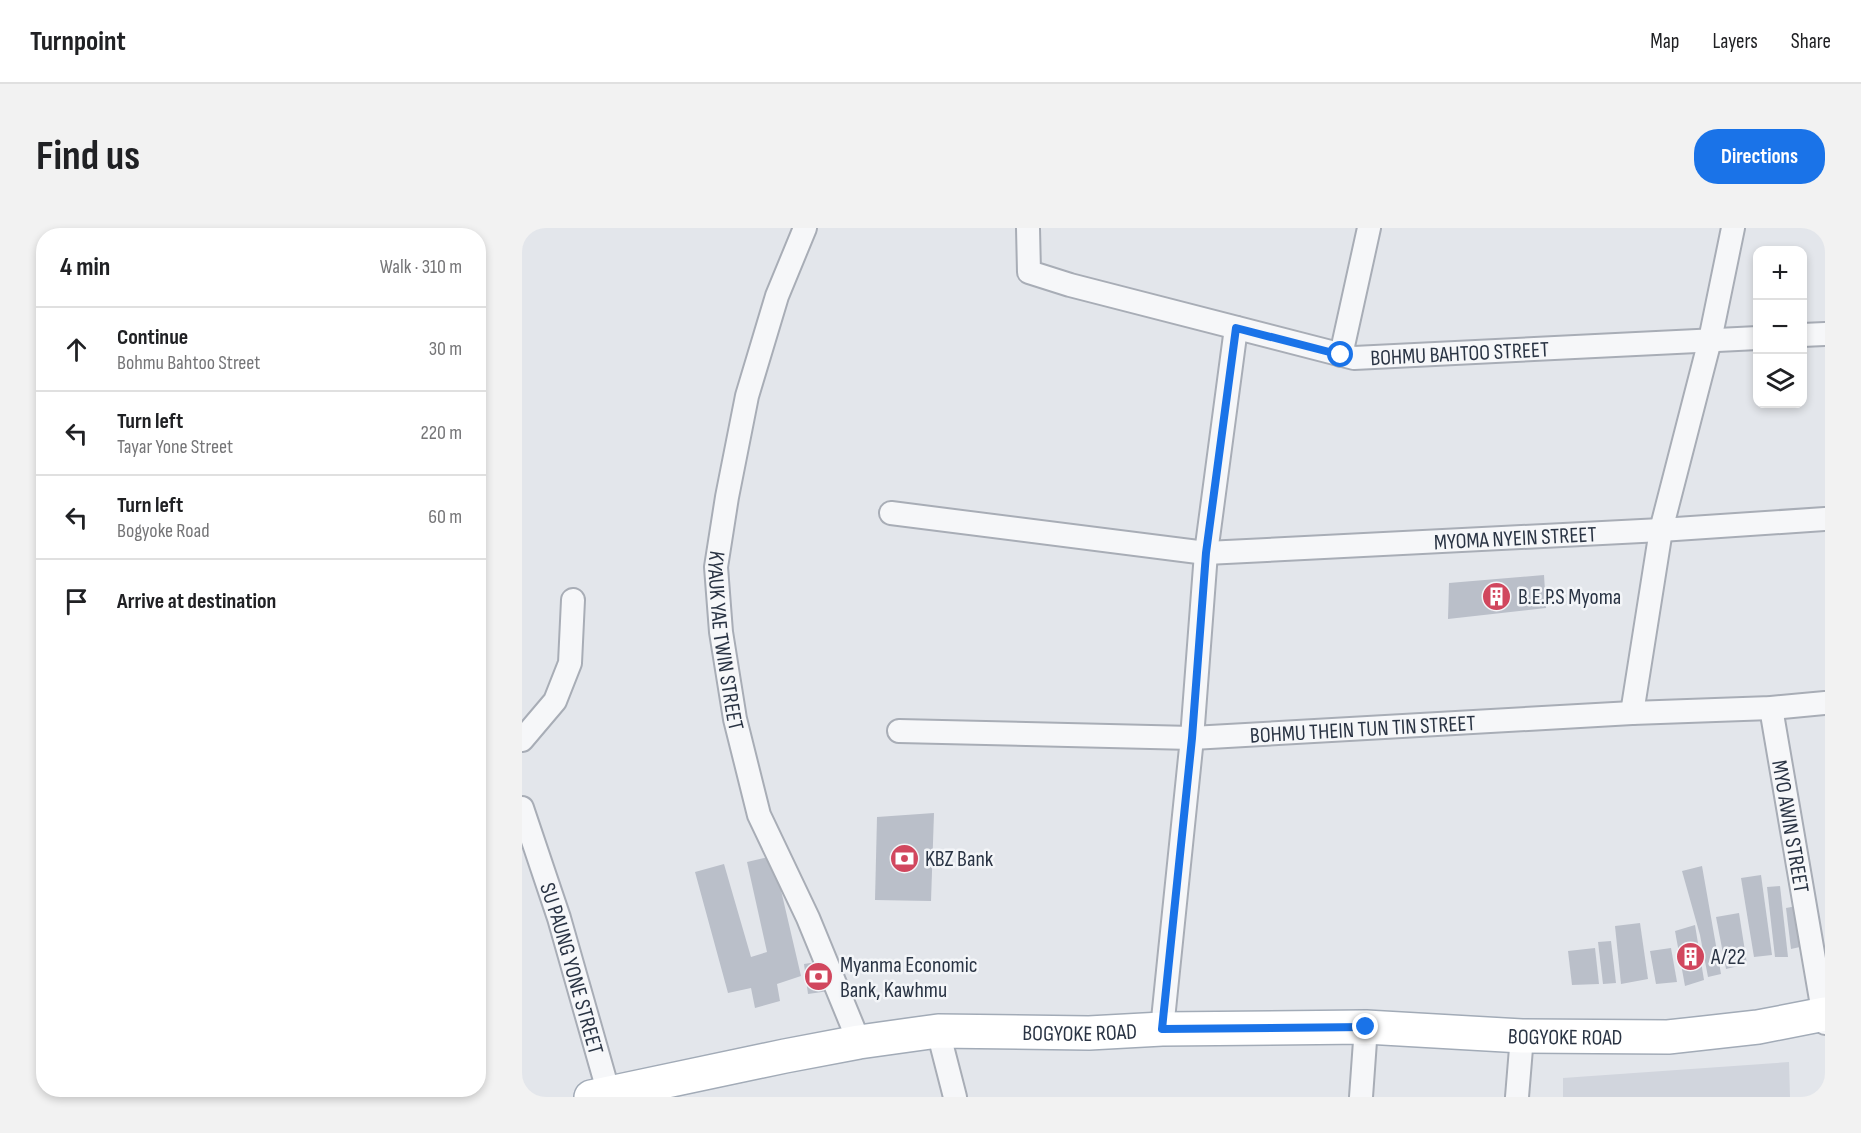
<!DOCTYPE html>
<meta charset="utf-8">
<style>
:root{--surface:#fff;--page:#f2f2f2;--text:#202124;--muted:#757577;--line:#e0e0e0;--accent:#1a73e8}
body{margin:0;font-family:"Sofia Sans Condensed",sans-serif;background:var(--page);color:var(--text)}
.controls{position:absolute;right:18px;top:18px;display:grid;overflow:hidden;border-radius:12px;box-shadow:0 3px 9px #0003}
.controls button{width:54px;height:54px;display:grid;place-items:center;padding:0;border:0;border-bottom:2px solid var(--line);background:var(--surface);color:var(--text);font:30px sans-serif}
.stop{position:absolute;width:18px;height:18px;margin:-14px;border:4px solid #1a73e8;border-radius:50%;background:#fff}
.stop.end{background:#1a73e8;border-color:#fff;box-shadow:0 2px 6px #0008}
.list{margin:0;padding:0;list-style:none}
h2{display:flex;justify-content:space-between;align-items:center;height:78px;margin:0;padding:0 24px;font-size:26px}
h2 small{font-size:20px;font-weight:400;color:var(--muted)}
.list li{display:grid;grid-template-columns:39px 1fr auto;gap:18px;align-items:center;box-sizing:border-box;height:84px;padding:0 24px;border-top:2px solid var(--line)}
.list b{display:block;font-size:22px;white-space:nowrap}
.list p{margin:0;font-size:20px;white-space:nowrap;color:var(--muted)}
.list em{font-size:20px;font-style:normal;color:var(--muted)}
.icon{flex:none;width:33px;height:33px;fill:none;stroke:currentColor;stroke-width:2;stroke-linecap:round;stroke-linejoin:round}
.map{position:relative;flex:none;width:1303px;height:869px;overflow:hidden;border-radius:24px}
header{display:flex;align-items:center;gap:36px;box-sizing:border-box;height:84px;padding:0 30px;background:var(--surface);border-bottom:2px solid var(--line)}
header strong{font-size:28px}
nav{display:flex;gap:33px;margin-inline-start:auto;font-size:21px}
.intro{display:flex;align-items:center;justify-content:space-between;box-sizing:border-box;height:144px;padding:0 36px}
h1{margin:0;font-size:42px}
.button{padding:15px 27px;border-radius:24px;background:var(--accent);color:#fff;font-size:21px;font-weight:700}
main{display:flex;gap:36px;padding:0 36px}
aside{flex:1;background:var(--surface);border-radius:24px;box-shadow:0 3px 9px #0003}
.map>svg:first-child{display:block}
.built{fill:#d1d5dd}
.building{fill:#babfc9}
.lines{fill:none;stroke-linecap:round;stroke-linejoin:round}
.street-casing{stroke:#a8adb6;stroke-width:26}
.primary-casing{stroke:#a2abb7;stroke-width:36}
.street{stroke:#f6f7f9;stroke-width:22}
.primary{stroke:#fff;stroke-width:33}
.route{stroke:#1a73e8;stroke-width:8}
.labels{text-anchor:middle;stroke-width:5;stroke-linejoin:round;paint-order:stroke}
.street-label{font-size:22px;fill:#2a3444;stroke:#f3f5f8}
.poi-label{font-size:22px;fill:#2a3444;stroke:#f3f5f8;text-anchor:start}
</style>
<header>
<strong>Turnpoint</strong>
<nav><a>Map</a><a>Layers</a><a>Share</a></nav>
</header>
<div class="intro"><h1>Find us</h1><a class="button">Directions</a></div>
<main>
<aside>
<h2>4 min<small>Walk · 310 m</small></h2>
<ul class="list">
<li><svg class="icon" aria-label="ahead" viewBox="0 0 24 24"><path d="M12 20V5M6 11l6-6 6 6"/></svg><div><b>Continue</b><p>Bohmu Bahtoo Street</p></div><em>30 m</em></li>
<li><svg class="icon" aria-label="left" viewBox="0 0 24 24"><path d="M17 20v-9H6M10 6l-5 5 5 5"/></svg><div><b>Turn left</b><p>Tayar Yone Street</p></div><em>220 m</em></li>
<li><svg class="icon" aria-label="left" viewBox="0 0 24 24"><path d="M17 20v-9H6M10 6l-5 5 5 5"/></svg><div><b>Turn left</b><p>Bogyoke Road</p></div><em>60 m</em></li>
<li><svg class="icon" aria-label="arrive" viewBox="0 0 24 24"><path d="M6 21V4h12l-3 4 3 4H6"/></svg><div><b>Arrive at destination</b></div></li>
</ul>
</aside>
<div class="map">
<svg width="1303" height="869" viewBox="0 0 1303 869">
<rect width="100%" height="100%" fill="#e3e6eb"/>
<polygon class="built" points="1267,834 1268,869 1041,869 1041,850"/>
<g class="building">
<polygon points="1022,347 1024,380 926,391 927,355"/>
<polygon points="412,585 409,673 353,672 355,589"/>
<polygon points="251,628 279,748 255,756 258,773 233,780 229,760 206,765 173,644 202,636 229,729 245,724 225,634"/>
<polygon points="1180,638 1199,746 1186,749 1178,707 1160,643"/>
<polygon points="1239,647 1250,727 1232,729 1219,650"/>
<polygon points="1258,658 1266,729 1253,729 1245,659"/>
<polygon points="1280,677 1287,717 1269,721 1264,680"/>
<polygon points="1217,685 1225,736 1204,741 1194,689"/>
<polygon points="1118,695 1126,751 1099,756 1093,698"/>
<polygon points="1173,697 1182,752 1163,758 1153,703"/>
<polygon points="1089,713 1094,755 1081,756 1076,714"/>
<polygon points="1073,720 1077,756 1050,757 1046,723"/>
<polygon points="1149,720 1155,754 1134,756 1128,723"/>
<polygon points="308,732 314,762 286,766 282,736"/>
</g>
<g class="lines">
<defs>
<g id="street">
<path id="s1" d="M283,0L255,68L225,168L205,269L194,339L199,404L213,491L237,587L286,690L337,814"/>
<path id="s2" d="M506,0L507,44L548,57L832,130L1236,110"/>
<polyline points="1280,107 1303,106"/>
<polyline points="819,127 847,0"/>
<path id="s3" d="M369,285L684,325L1139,302L1303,291"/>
<path id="s4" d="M1249,480L1303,795"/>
<polyline points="1110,485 1139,302 1188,112 1211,0"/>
<path id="s5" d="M377,503L670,510L1110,485L1249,480L1303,475"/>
<polyline points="0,512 33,473 48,435 51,372"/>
<path id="s6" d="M0,580L37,690L87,866"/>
<polyline points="640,801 670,510 684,325 714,100"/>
<polyline points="416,803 433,869"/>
<polyline points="839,869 844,799"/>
<polyline points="995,869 1000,808"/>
</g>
<g id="primary">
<path id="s7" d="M69,869L263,828L337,814L416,803L567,805L640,801L844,799L1000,808L1146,809L1236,799L1303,786"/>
</g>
</defs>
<use href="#street" class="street-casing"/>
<use href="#primary" class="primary-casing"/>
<use href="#street" class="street"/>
<use href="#primary" class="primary"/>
</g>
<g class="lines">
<polyline class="route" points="819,127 714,100 684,325 670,510 640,801 844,799"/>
</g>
<defs>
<symbol id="building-disc" viewBox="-11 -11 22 22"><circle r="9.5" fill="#d1475e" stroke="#f3f5f8"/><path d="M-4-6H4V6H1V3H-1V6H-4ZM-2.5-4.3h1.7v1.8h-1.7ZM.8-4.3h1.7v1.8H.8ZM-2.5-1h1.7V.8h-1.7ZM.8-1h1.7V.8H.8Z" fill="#fff"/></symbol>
<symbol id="bank-disc" viewBox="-11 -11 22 22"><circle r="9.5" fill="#d1475e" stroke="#f3f5f8"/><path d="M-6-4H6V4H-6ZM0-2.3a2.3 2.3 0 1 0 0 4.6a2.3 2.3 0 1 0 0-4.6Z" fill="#fff"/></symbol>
</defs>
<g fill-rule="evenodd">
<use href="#building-disc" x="958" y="352" width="33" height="33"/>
<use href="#bank-disc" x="366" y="614" width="33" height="33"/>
<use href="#building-disc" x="1152" y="712" width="33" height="33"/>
<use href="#bank-disc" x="280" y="732" width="33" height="33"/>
</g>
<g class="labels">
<g class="street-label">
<text dy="8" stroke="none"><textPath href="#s2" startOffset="486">BOHMU BAHTOO STREET</textPath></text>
<text dy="8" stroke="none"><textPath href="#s3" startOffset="627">MYOMA NYEIN STREET</textPath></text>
<text dy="8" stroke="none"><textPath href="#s1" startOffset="426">KYAUK YAE TWIN STREET</textPath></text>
<text dy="8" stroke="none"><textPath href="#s5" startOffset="464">BOHMU THEIN TUN TIN STREET</textPath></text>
<text dy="8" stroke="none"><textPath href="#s4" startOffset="120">MYO AWIN STREET</textPath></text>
<text dy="8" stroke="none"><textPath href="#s6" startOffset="168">SU PAUNG YONE STREET</textPath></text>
<text dy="8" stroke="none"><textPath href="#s7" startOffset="495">BOGYOKE ROAD</textPath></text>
<text dy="8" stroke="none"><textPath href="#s7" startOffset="981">BOGYOKE ROAD</textPath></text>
</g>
<g class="poi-label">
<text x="996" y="376">B.E.P.S Myoma</text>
<text x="403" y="638">KBZ Bank</text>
<text x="1189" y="736">A/22</text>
<text x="318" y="744">Myanma Economic<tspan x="318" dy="25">Bank, Kawhmu</tspan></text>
</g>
</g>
</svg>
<div class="controls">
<button>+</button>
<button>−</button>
<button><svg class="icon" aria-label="layers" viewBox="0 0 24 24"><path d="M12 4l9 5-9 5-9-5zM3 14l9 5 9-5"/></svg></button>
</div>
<div class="stop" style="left:819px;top:127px"></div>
<div class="stop end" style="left:844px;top:799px"></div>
</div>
</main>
